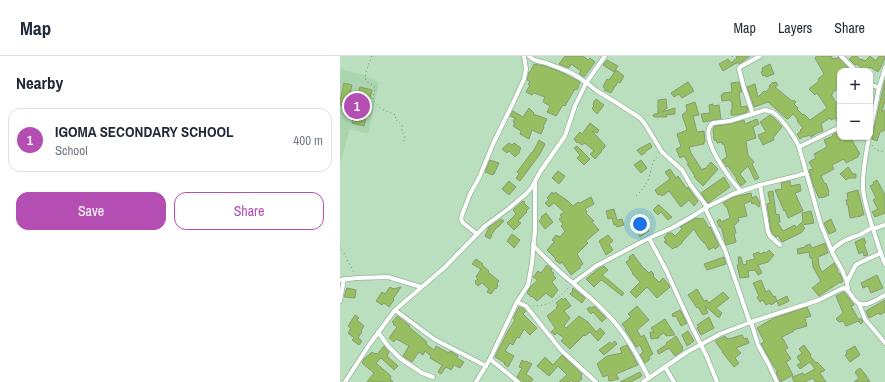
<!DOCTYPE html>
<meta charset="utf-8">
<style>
:root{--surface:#fff;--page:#f6f6f7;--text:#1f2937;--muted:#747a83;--line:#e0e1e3;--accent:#b44eb3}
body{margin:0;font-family:"Archivo Narrow",sans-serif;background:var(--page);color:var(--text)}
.controls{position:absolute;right:12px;top:12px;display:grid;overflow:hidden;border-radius:8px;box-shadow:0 1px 3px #0004}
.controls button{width:36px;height:36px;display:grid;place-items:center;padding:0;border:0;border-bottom:1px solid var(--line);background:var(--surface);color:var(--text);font:20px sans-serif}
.you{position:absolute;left:300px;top:168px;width:14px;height:14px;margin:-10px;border:3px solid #fff;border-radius:50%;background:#1a73e8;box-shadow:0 0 0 6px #1a73e833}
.badge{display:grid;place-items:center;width:26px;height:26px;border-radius:50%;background:var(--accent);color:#fff;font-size:13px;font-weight:700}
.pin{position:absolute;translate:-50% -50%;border:2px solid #fff;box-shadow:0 1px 4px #0006}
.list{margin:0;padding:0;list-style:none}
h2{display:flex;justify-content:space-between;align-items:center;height:52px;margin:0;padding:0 16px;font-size:17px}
h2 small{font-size:13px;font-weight:400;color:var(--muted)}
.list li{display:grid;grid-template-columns:26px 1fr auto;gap:12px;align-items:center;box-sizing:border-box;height:64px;margin:0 8px 8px;padding:0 8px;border:1px solid var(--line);border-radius:12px}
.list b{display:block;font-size:15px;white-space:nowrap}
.list p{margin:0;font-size:13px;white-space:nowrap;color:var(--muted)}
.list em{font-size:13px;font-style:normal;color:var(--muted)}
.actions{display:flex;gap:8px;padding:12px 16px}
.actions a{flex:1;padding:9px 0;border:1px solid var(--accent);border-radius:12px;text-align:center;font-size:14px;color:var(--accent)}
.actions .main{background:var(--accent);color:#fff}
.map{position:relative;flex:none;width:545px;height:326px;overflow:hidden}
header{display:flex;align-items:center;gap:24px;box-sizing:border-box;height:56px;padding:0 20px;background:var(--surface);border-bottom:1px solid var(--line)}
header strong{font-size:19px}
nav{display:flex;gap:22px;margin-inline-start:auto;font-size:14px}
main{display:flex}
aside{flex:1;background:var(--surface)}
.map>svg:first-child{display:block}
.built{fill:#aad5ae}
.building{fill:#97be61;stroke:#899a73}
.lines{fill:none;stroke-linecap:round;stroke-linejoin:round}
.minor-casing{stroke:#93b697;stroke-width:5.5}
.path{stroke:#728d75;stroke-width:1;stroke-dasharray:1 3;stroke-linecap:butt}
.minor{stroke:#fff;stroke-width:4}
</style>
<header>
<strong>Map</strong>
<nav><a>Map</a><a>Layers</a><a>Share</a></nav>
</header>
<main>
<aside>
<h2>Nearby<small></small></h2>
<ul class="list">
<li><span class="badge">1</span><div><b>IGOMA SECONDARY SCHOOL</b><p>School</p></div><em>400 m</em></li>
</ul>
<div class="actions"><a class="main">Save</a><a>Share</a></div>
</aside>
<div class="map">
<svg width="545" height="326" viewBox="0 0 545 326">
<rect width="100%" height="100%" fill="#badfbe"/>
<polygon class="built" points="0,13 23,19 39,26 28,78 10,73 0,108"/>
<g class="building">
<polygon points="225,0 243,0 248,4 250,2 255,6 244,21 239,17 241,15 231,8 229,12 219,8"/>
<polygon points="396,0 410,0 399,8 398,6 383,15 379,8 388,3 391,7 397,2"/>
<polygon points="476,0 491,0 493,3 495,2 496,3 498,1 511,15 500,15 500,31 492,37 493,38 491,39 494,43 494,44 500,50 495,54 500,60 500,62 497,65 495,62 491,64 490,62 481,68 483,75 477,77 471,81 469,79 465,81 464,80 460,83 457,78 461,75 460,74 463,72 457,65 458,64 453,58 448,63 447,63 428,46 414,51 407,31 415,28 418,41 424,35 425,36 430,32 429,30 433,26 433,27 436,26 438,29 435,31 452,45 453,44 456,46 454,48 458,52 457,53 463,59 464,58 470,64 487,52 477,37 475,39 469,33 479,25 478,23 484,18 475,2 476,1"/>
<polygon points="513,0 517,0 520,4 521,3 525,5 530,0 536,5 539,0 545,0 545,1 543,7 538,16 530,11 527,15 526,15 516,8 515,9 509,3"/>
<polygon points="267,4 278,10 274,16 263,9"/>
<polygon points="194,8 205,10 221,16 240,26 237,34 235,33 225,50 223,49 216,60 207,56 210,50 203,46 205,41 194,37 192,39 186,36 190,29 188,28 190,26 187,24 189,16 190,16"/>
<polygon points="430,8 434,18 426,21 425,19 423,20 421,16 423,15 422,12"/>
<polygon points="276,14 284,20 280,27 278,26 271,37 264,34 265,32 263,31 267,23 269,24"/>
<polygon points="545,24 545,44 542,56 545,54 545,74 540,76 537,85 532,83 532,79 533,77"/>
<polygon points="348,26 354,35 342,42 339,38 334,41 331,37"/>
<polygon points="399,26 402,36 399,36 401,51 407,50 408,55 407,55 407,56 397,59 391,59 391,54 392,53 392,46 391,46 391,44 382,45 381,39 383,39 383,37 392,36 391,27"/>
<polygon points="4,27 12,29 7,50 0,49 0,45"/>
<polygon points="20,31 32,34 24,70 12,67"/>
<polygon points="256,43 264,49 257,58 253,54 253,53 252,52 254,50 253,49 254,47 253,47"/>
<polygon points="326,43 327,52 322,56 335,52 335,58 326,59 327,61 314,61 313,59 318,57 318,44"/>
<polygon points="355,46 359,59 353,60 357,76 364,75 365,86 364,86 364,88 349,91 351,97 362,114 364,112 365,113 371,106 378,113 363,130 354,121 355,120 347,108 349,108 344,100 340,102 336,93 341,91 337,78 347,74 342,59 347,55 346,49"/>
<polygon points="373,48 373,50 379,49 381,63 363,66 361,58 370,57 369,49"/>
<polygon points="189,52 194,57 193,58 207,63 203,71 204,71 201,78 192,74 189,83 180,78 181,75 173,70 175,67 173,66 175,62 170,60 173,55 183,61"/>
<polygon points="430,59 435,63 442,71 433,82 434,84 423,89 418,79 426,76 420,66"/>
<polygon points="417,63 419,68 413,71 416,82 406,85 408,99 414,106 412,108 419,122 415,124 408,110 400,118 406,126 401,130 396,123 397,123 388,110 387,111 382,104 387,101 384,88 382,88 382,86 377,87 376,84 374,84 373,73 375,70 390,68 404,64 405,68"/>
<polygon points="250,67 259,74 257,77 252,75 265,89 265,91 261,95 262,95 255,103 250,98 254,95 245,87 242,89 238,86 237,87 234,83 240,76 242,78"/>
<polygon points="500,76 500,81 510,81 516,91 520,98 518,99 518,101 506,107 504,103 492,109 494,113 481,120 485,128 486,127 489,136 488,137 489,139 482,142 481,141 479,142 474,131 469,114 473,113 469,106 476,102 474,98 487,91 484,84 493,80 492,79 496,77 496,78"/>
<polygon points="199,84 205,88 200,98 180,125 176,122 179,118 177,116 192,96 193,96"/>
<polygon points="169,87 172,89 174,87 181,92 179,95 180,96 175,101 169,95 167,97 162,93"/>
<polygon points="310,87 312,91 305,96 305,97 301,99 297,94"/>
<polygon points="237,90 250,103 244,109 237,102 240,99 234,92"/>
<polygon points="150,104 159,107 154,118 153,118 153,119 145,116"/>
<polygon points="301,104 307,112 301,117 294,109"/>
<polygon points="508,111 513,118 516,118 516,122 509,122 506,124 500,118"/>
<polygon points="330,113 336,122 338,120 347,133 348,131 354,140 355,141 358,145 354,150 349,144 341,151 329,135 322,140 320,138 318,139 315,134 330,123 325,116"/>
<polygon points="218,115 225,120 219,128 212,122"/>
<polygon points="384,121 390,131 368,147 361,137"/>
<polygon points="537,124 545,139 545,157 535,161 532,156 538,153 533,144 536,142 530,130 534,128 533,126"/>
<polygon points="169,125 176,131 169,139 162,133"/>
<polygon points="450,125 451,130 460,128 461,135 455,137 463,155 448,162 445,154 444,155 435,134 442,133 441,127"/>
<polygon points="518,134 524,159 521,159 521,160 510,162 508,149 507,149 506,144 508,144 507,137"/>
<polygon points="433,135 436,159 439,158 440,166 438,167 443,175 455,169 456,172 463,165 462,157 471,155 474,167 462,169 465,172 461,177 442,186 438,180 436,181 433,178 431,175 427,148 430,147 428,136"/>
<polygon points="212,136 214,138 215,136 228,145 233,150 238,146 240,147 251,141 254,148 245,153 247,155 246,157 254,165 252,166 259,174 246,185 248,187 237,198 243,208 240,210 240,212 231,219 222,206 220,208 215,204 216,203 207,194 214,186 212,184 216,179 220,181 225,175 221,170 223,168 219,163 222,161 220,159 224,156 214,147 209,151 205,147 209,144 207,142"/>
<polygon points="411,137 412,142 416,140 419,145 420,149 419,151 414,147 412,148 411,145 404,148 407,160 398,162 399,165 397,166 396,168 394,169 396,177 394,177 396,186 386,189 382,174 380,170 379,171 377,165 380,163 381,166 390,162 387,151 386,151 383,147 394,141"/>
<polygon points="183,145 185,146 184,147 189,152 186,155 187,156 178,165 181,167 174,174 167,167 176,158 173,154"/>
<polygon points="318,149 319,149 332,161 328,164 321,156 318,159 313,154"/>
<polygon points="274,153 277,164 282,163 284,169 277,171 276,169 274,169 272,162 268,163 266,155"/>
<polygon points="206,157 213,166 205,173 199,165 202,162 201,161"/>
<polygon points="301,161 309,175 300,181 291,167"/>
<polygon points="356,162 357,163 359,162 360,163 363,162 369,172 370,171 379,190 375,193 374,191 369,194 365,187 364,187 358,180 354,173 342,186 342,187 336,192 335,191 333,193 324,186 326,184 324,182 328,177 332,177 335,180 342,173 340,171"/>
<polygon points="161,163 164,165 158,171 157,171 151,179 152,179 150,183 145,180 149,171"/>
<polygon points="491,163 496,175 489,178 484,167"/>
<polygon points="172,178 180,184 174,192 167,185"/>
<polygon points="268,179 273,185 269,188 273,194 266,199 259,185"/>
<polygon points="524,182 526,187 524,188 528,199 524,200 523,196 519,198 515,186"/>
<polygon points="485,187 488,197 478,201 479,210 482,216 494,207 498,214 497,215 500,218 503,225 501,227 500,226 479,240 472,232 481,225 473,211 472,202 470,202 469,196 458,198 457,193 465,191 465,190 470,188 472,192"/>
<polygon points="429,194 434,199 428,206 418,209 422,217 418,219 415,214 408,215 409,221 400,222 397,209 399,209 398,201 401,201 403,209 407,208 406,205 415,203 413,198 419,196 420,198 425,196 426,197"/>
<polygon points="293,198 304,213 304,212 309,217 311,215 314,218 313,220 319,226 323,222 329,229 330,231 317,242 307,231 296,242 290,236 300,226 292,217 293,217 286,206 290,203 289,201"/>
<polygon points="384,201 386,208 367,214 364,208"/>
<polygon points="136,203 143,208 142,209 149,215 148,216 159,225 157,228 158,230 156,233 155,232 151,238 147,236 149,233 142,227 138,230 135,227 136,226 135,225 138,223 136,221 141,213 132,208"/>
<polygon points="207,209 212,213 211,215 214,217 213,219 216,222 212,226 218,234 212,242 206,237 197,245 192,240 191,241 187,237 191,230 198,224 193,221 198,215 201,217"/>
<polygon points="264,210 268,214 262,219 266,222 284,237 282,240 263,225 261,224 254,231 246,223 258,213"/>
<polygon points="537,219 543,232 531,237 528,230 523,232 521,227"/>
<polygon points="421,224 426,236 429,234 434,241 435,240 437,245 447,240 449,245 439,250 437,245 431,249 430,247 426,249 423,244 420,246 417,241 419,240 413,227"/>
<polygon points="50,231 53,233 61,231 53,243 54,244 49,251 44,247 42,249 36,245 42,236 45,238"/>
<polygon points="7,232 16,234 15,242 4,241"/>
<polygon points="233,232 245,242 242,247 230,238 233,235 232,234"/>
<polygon points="357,233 364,245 367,244 369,247 383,236 389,242 376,252 382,257 379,262 365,250 368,257 363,259 358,251 357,252 348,239"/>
<polygon points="504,236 513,247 514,249 511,250 519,264 521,262 523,266 521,268 518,265 506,270 503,265 499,266 496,263 503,257 496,240"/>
<polygon points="222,242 223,244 225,242 231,250 224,255 230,262 224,270 226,272 239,260 248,266 256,276 260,272 265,277 258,285 250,276 245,280 244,279 230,293 221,285 224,282 217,277 215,279 211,276 215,272 207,260 217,252 216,251 218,250 216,247"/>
<polygon points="545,244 545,256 540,259 539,257 529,262 526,255"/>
<polygon points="254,250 266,262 262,266 253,256 251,258 247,253 250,251 252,252"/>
<polygon points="297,250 309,264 297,274 301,281 304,279 313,298 309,301 310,303 305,307 300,299 303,296 300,289 296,291 285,273 286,273 282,268 291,261 288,258"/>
<polygon points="179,251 184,253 186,255 183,258 197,272 190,279 184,273 179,282 177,281 173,289 170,287 165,295 174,300 168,311 164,308 165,307 155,301 166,279 166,278 175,264 173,262"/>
<polygon points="467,251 471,260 465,262 467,270 453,274 454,275 442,281 448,292 445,294 451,303 446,306 453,319 440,326 436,316 438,316 433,309 421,288 424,285 417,272 434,262"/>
<polygon points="340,254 347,267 341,270 336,260 333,261 332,258"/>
<polygon points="15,259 19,262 17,264 24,270 21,275 22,276 18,282 22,285 19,289 12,284 14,282 8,277 10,274 10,273 11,272 8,270"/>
<polygon points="57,260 70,270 69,271 87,286 86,288 94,294 96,290 109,297 110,295 118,300 117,302 124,306 120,312 114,309 111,314 106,311 101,318 98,316 102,309 90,302 91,300 85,295 83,299 79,296 72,306 63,300 69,290 56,283 54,286 49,282 57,271 53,268 54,267 52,266"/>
<polygon points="369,261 374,272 361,279 357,272 359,271 357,269"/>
<polygon points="325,263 335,279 326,280 324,277 319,280 319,282 311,283 310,276 314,276 311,272"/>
<polygon points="348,275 354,285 347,290 342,279"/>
<polygon points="402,279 404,283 407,282 409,287 396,292 401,297 395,302 399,307 394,311 382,296 383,296 375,285 385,280 387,283 388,282 389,283"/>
<polygon points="336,280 343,292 342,292 343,294 335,300 329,292 319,298 317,295 327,288 326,287"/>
<polygon points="275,285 277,288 264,299 259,294 270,286 271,288"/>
<polygon points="287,289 298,309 276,318 279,323 269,325 268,319 263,321 257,308 267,300 282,297 280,292"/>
<polygon points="464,289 471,299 470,300 476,307 477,306 485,314 480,317 486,326 475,326 473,322 465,326 454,326 452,321 463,317 464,319 475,313 470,306 460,313 457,309 461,307 457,301 462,297 459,293"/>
<polygon points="44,290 49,296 47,300 58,310 54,314 41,302 36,307 51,320 50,322 53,326 27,326 34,317 22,307 24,303 32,296 35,298 36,297 37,298"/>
<polygon points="515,290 520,299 510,306 505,299 507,298 506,295"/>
<polygon points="222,299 242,318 241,321 242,323 238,326 233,326 231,324 229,326 219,326 227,319 218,310 209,320 197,310 205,301 213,309"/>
<polygon points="182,304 185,306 186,305 192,308 186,318 193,323 191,326 183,326 177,321 182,312 179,311"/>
<polygon points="520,312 525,318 530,326 514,326 519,322 515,316"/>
<polygon points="300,316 302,320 291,326 280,326"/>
</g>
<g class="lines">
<defs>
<g id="minor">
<path d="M189,0C194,6 200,5 206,7C220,12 235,17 246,27"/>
<polyline points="501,0 516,15"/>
<polyline points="246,26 257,35 277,47 300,62 305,68 322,96 342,114 350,128 367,151"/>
<polyline points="530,28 539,32"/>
<polyline points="413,58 404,32 399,13 400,11 420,0"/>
<polyline points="530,76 539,32 545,12"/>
<path d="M529,81C526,98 522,116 523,133C524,145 528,156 531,167C536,181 539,194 545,208"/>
<polyline points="459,91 500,71"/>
<polyline points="420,129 428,176 430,180 440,189"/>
<path d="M401,135C391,125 356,79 373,67L390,65L425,54C428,55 431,55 434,57C443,64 455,81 459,91L481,169L493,198L502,214L507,226L508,234"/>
<polyline points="365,152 385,194 410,267"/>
<polyline points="533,173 545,169"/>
<polyline points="137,178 123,167 121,163 122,159 130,138 139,122 153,88 173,47 184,23 186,13 184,0"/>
<polyline points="309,182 326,214 352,271 367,301 377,326"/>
<path d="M193,189C206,203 219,216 233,227C244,237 257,247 267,258C285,276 297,299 309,322"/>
<path d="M492,195C498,186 509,183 519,179C524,177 528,174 533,171"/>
<polyline points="0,224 17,222 48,221 81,231"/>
<polyline points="507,226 515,210 517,208 541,197"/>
<polyline points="233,227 256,210 309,182 332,172 353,160 367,151 393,138 420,129 456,120 466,117"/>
<polyline points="0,245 4,223"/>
<polyline points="177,246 186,250 221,294 256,326"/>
<polyline points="519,248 525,263 545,287"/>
<polyline points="55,254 94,283 146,310"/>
<polyline points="411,266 418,289 429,309 437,326"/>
<polyline points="38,276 48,290 61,303 82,317 93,321"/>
<polyline points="150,303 178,326"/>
<polyline points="325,311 334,326"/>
<polyline points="5,326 29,289 55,254 104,212 145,170 168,153 187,137 192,131 200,116 225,80 235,50 246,27 265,0"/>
<polyline points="136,326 150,303 177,246 188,229 192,207 195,174 195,127"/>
<path d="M303,326L347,296L380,278L411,266L479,244L501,233L504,232C509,234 510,237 513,242C522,255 534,245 545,239"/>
</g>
</defs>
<use href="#minor" class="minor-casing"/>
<g class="path">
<path d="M32,0C29,8 24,16 26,25L34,30L35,32L33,44L41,53L56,59L55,63L62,69V76L65,80L64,85L62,88"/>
<polyline points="392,0 397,8"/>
<polyline points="532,89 536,94 545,96"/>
<path d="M296,140C302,134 306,129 309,122C312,113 311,105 319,99"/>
<polyline points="0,190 15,218"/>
<path d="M193,250C209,250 218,243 229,231"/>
</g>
<use href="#minor" class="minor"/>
</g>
</svg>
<div class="controls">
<button>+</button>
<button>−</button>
</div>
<div class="you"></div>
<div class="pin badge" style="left:17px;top:50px">1</div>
</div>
</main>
